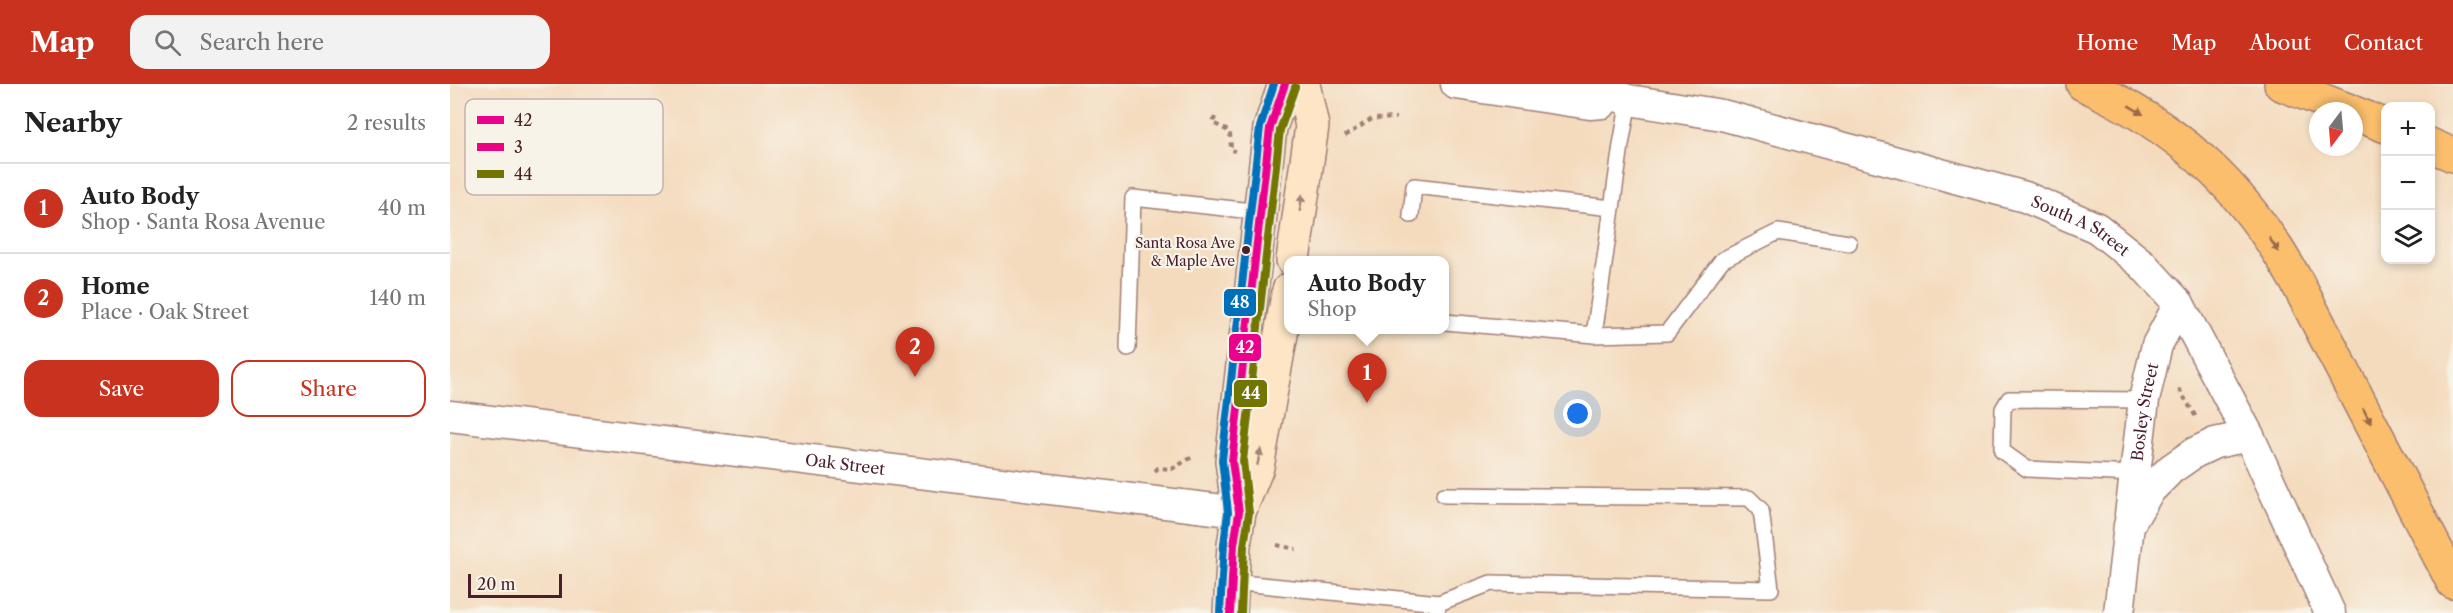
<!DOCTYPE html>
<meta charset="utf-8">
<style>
:root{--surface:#fff;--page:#f2f2f2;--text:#222;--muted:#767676;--line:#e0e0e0;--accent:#c8321e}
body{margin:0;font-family:"Libre Caslon Text",serif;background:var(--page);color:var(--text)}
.controls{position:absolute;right:18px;top:18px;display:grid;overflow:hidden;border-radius:12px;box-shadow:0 3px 9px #0003}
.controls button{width:54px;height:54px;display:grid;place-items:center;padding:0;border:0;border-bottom:2px solid var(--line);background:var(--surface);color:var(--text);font:30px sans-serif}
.compass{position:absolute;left:1859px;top:18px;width:54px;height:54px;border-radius:50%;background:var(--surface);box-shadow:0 3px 9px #0003;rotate:196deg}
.scale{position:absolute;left:18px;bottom:15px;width:94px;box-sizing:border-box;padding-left:6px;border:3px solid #4a1f2b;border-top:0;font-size:16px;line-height:21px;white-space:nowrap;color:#4a1f2b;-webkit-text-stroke:4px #f7f3e8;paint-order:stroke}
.you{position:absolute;left:1128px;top:330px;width:21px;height:21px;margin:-15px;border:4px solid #fff;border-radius:50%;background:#1a73e8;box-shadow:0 0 0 9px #1a73e833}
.badge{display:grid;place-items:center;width:39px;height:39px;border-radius:50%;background:var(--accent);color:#fff;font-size:20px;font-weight:700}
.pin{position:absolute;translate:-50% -50px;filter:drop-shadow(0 2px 3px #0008)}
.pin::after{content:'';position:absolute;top:32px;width:21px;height:18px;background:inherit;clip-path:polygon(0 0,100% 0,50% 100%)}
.popup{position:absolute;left:834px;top:172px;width:165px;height:78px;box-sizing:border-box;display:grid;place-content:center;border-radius:12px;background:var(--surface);filter:drop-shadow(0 2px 4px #0005);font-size:20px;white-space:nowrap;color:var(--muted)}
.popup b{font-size:22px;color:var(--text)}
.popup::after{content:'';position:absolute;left:50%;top:100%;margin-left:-12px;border:12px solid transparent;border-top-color:var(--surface)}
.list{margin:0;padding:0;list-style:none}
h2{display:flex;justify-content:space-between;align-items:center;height:78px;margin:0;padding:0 24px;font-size:26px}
h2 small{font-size:20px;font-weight:400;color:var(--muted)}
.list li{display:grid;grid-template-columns:39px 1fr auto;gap:18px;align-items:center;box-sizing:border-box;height:90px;padding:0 24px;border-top:2px solid var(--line)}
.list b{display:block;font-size:22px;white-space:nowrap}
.list p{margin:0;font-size:20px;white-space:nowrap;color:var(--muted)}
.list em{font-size:20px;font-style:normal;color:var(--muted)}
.actions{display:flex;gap:12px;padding:18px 24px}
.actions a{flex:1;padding:14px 0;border:2px solid var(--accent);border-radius:18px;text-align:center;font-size:21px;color:var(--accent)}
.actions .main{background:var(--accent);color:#fff}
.icon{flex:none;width:33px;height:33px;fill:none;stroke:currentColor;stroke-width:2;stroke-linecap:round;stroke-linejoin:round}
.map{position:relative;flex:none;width:2003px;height:529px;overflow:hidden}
header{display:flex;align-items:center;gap:36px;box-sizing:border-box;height:84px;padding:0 30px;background:var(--accent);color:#fff}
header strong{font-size:28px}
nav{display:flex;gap:33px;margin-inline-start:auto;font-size:21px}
.search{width:420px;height:54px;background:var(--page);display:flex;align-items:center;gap:15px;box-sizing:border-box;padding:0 21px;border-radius:18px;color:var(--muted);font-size:22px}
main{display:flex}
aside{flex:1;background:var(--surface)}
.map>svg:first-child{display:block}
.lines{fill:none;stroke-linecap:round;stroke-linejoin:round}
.service-casing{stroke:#9f7d74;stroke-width:18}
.minor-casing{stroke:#9f7d74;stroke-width:33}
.secondary-casing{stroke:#9f7d74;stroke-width:36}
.motorway-casing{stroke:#9f7d74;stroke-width:36}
.path{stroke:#9f7d74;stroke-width:4;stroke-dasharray:4.5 4.5;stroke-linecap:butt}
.service{stroke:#fff;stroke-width:15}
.minor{stroke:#fff;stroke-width:30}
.secondary{stroke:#fde5c5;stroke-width:33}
.motorway{stroke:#fabe6d;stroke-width:33}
.bus-1-casing{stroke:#f7f3e8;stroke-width:12}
.bus-2-casing{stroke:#f7f3e8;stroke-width:12}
.bus-3-casing{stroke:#f7f3e8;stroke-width:12}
.bus-1{stroke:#ea028c;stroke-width:8}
.bus-2{stroke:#727501;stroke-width:8}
.bus-3{stroke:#006fba;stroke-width:8}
.oneway{fill:#996749}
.oneway2{fill:#a48278}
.bus-dot{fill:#4a1f2b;stroke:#f7f3e8;stroke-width:2}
.labels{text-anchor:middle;stroke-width:4.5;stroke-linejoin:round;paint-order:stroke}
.bus-label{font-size:14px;fill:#4a1f2b;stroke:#f7f3e8;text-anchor:end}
.street-label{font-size:16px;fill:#4a1f2b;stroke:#f7f3e8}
.key{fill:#f7f3e8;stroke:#c3b3af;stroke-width:1.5}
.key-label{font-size:16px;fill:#4a1f2b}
.line-badge{stroke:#f7f3e8;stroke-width:2}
.badge-label{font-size:16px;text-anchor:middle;font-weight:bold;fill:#fff}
</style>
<header>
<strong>Map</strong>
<div class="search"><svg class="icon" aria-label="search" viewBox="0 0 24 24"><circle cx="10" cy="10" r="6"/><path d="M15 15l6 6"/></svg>Search here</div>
<nav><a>Home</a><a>Map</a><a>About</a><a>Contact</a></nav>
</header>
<main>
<aside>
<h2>Nearby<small>2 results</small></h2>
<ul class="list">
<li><span class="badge">1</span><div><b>Auto Body</b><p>Shop · Santa Rosa Avenue</p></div><em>40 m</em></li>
<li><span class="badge">2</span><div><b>Home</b><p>Place · Oak Street</p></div><em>140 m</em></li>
</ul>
<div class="actions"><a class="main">Save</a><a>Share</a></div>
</aside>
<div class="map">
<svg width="2003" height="529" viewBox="0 0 2003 529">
<rect width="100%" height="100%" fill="#f7f3e8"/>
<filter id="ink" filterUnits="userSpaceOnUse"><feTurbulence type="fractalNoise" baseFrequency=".0167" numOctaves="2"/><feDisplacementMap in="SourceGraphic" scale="12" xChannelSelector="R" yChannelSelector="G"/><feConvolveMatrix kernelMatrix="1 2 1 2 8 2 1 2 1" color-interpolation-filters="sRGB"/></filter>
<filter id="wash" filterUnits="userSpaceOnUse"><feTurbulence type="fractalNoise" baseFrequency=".008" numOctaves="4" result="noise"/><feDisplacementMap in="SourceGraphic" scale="24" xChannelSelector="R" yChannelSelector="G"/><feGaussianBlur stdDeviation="1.35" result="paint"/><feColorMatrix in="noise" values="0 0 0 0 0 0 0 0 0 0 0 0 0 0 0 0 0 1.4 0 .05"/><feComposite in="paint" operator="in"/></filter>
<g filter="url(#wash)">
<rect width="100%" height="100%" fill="#f4dbbe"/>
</g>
<g filter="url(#ink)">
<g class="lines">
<defs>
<g id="service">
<polyline points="961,131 964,102 1162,124"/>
<polyline points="995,238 1144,251 1171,61 1179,16"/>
<polyline points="1144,251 1217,249 1272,176 1328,148 1399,159"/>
<polyline points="678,264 683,114 811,128"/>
<polyline points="1685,390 1577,385 1552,367 1553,325 1559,315 1694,316"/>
<polyline points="782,498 989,519 987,527"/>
<polyline points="989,519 1041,499 1321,505 1311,426 1299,414 994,411"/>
</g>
<g id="minor">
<polyline points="1006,0 1140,20 1152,19"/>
<path id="s1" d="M1126,0L1179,16L1272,31L1454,80L1575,113L1647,144L1692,180L1729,220L1799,352L1880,529"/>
<path id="s2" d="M0,332L789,428"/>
<path id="s3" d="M1680,431L1694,316L1707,261L1729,220"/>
<polyline points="1669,529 1679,441 1699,407 1721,385 1744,369 1765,359 1799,352"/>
</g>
<g id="secondary">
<polyline points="843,176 862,42 853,0"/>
<polyline points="789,428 782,377 820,44 835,0"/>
<polyline points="780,529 784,461 789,428 807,383 839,206"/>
</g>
<g id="motorway">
<path d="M1633,0C1733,46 1795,105 1848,200L2003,498"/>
<polyline points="1831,0 1900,27"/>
<polyline points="1904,29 1936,42"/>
<polyline points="1980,61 2003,71"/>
</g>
</defs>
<use href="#service" class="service-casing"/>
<use href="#minor" class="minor-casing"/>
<use href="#secondary" class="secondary-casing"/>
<use href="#motorway" class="motorway-casing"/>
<g class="path">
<polyline points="765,33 763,39 780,48 781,66 785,67"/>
<polyline points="895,52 922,35 946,34"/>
<polyline points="1729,305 1746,333"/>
<polyline points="705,387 708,384 722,385 744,372"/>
<polyline points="827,461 846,465"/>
</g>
<use href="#service" class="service"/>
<use href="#minor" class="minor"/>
<use href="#secondary" class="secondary"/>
<use href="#motorway" class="motorway"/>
<defs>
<polyline id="bus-1" points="780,529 784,461 789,428 782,377 820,44 835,0"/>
<polyline id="bus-2" points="791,529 794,462 799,429 793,377 830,46 845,3"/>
<polyline id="bus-3" points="770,528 774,460 778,428 772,376 810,43 824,0"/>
</defs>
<use href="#bus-1" class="bus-1-casing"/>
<use href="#bus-2" class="bus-2-casing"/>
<use href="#bus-3" class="bus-3-casing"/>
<use href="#bus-1" class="bus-1"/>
<use href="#bus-2" class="bus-2"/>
<use href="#bus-3" class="bus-3"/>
</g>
<defs><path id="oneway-solid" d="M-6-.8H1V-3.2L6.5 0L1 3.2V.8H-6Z" transform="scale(1.5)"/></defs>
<g class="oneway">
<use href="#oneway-solid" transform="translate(1686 26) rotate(31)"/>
<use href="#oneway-solid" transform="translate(1824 161) rotate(56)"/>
<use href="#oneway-solid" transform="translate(1917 332) rotate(63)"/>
</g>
<g class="oneway2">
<use href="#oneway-solid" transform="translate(851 119) rotate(-81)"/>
<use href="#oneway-solid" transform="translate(809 373) rotate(-79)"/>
</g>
</g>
<circle class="bus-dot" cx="796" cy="166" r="5"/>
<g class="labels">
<g class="bus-label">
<text x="785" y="164">Santa Rosa Ave<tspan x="785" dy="18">&amp; Maple Ave</tspan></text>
</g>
<g class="street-label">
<text dy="6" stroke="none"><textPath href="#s1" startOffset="526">South A Street</textPath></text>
<text dy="6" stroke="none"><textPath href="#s3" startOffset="104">Bosley Street</textPath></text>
<text dy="6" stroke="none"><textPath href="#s2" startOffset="398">Oak Street</textPath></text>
</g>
</g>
<rect x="15" y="15" width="198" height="96" rx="9" class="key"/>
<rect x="27" y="32" width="27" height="8" fill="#ea028c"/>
<rect x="27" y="59" width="27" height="8" fill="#ec0380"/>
<rect x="27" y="86" width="27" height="8" fill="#727501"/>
<g class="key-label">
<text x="64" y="42">42</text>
<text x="64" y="69">3</text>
<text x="64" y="96">44</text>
</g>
<g class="line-badge">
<rect x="773" y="204" width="34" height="29" rx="6" fill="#006fba"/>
<rect x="778" y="249" width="34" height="29" rx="6" fill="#ea028c"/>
<rect x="783" y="295" width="35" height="29" rx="6" fill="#727501"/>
</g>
<g class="badge-label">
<text x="790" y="224">48</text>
<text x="795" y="269">42</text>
<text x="801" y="315">44</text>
</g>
</svg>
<div class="controls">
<button>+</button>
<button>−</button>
<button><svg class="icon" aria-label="layers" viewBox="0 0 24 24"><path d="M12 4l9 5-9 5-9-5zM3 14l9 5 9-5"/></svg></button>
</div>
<svg class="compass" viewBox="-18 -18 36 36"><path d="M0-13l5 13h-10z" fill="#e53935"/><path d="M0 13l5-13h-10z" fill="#767676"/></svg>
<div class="scale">20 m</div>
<div class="you"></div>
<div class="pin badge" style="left:917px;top:319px">1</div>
<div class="popup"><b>Auto Body</b>Shop</div>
<div class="pin badge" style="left:465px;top:293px">2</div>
</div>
</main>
